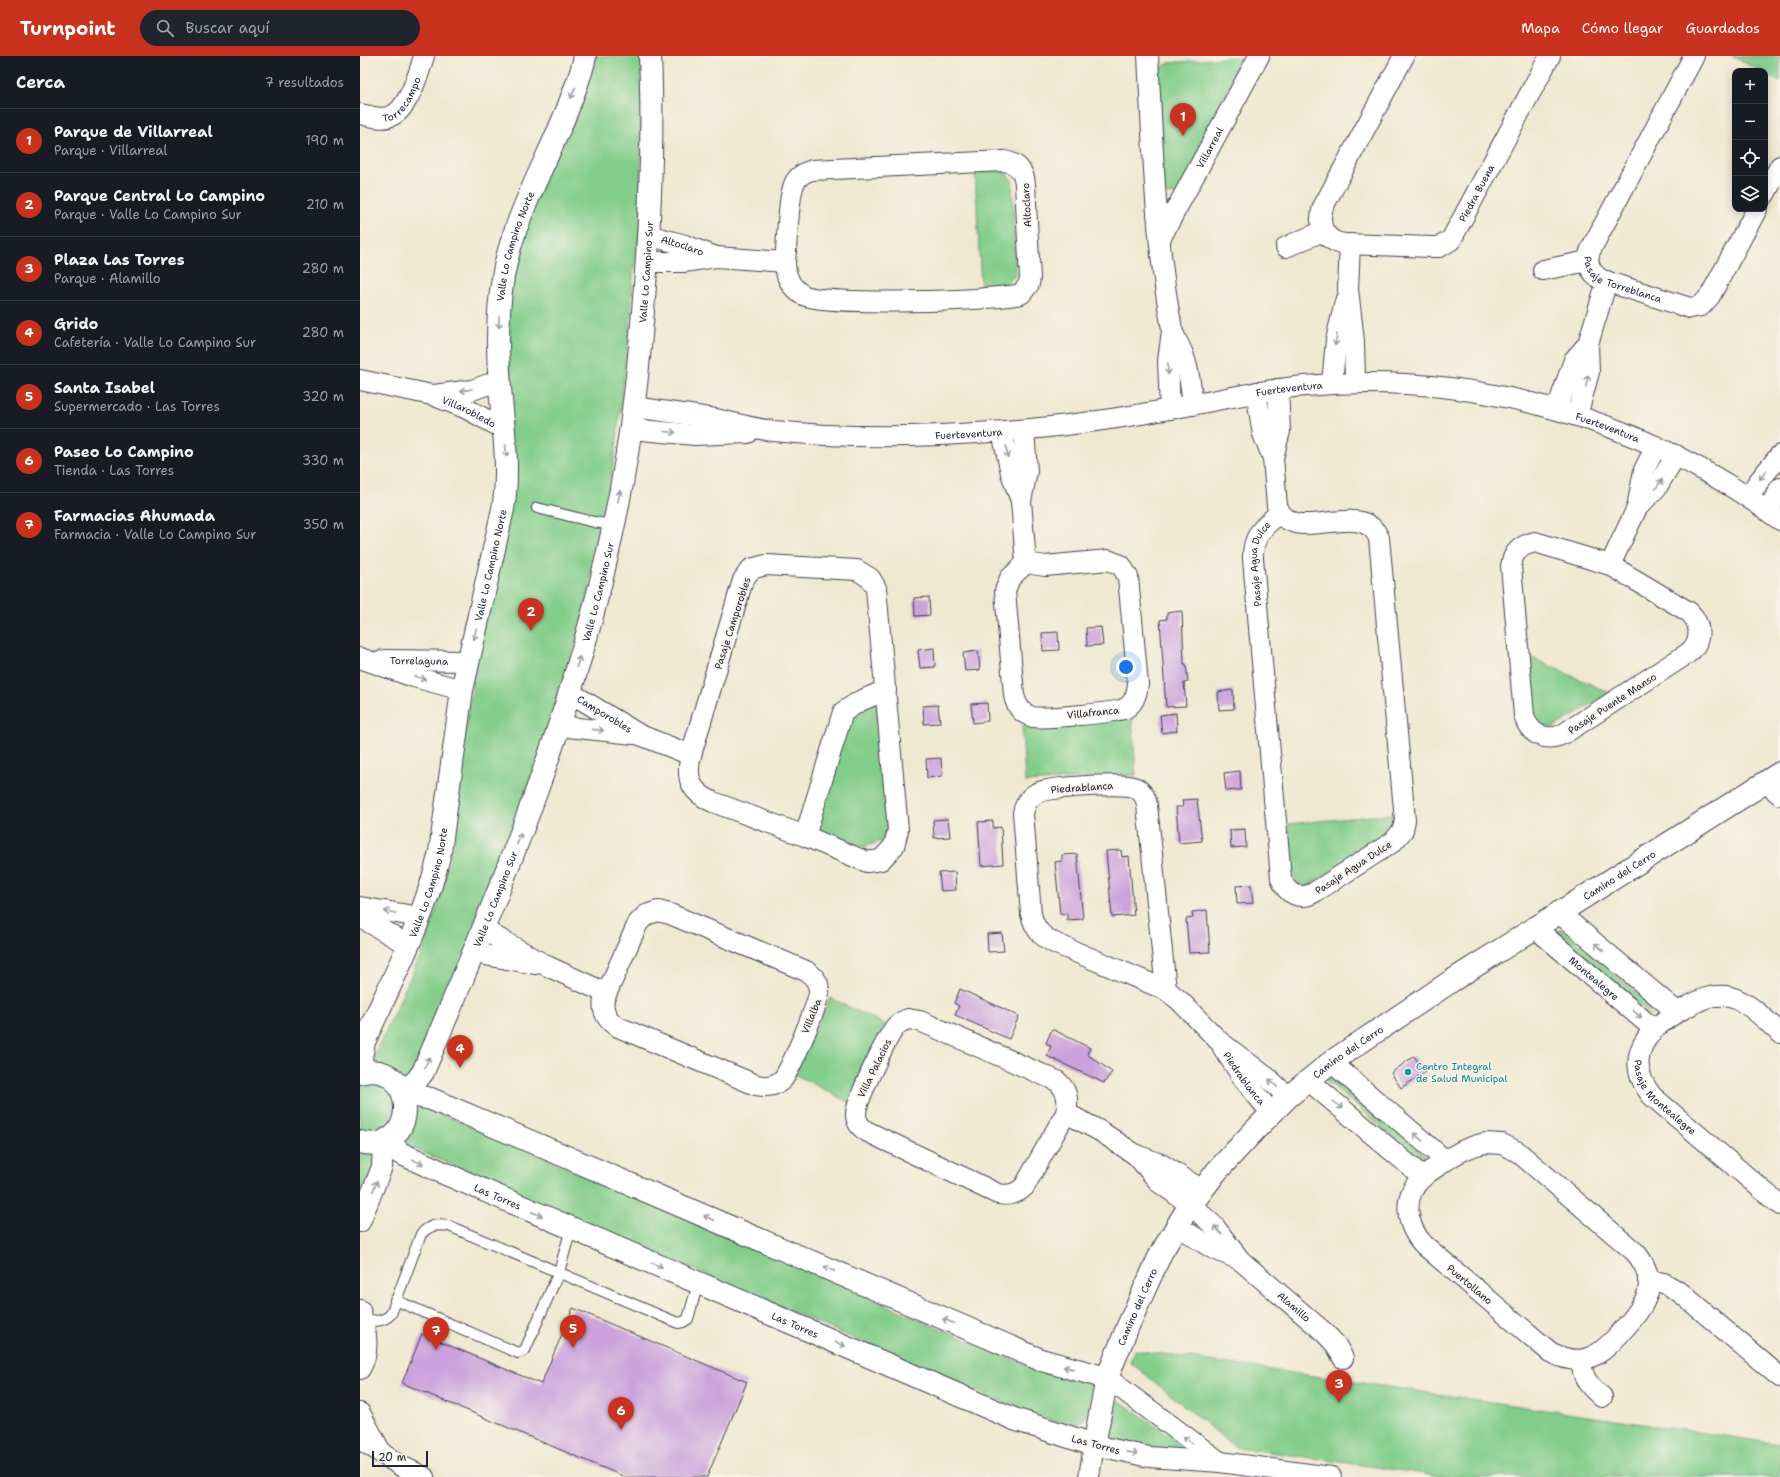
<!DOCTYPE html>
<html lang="es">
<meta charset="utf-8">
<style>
:root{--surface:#171b24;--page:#20242c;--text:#f1f3f6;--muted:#9ea1a6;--line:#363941;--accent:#c8321e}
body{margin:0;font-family:"Shantell Sans",sans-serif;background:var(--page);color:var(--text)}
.controls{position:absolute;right:12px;top:12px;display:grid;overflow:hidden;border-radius:8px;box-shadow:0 2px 10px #0003}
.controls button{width:36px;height:36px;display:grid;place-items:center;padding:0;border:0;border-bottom:1px solid var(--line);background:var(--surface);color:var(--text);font:20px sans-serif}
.scale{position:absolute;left:12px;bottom:10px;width:56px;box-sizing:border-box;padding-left:4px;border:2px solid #22223b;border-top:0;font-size:11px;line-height:14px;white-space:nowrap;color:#22223b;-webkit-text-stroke:3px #f7f3e8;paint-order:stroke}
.you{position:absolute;left:766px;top:611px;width:14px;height:14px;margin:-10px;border:3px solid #fff;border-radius:50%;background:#1a73e8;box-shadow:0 0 0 6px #1a73e833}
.badge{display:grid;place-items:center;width:26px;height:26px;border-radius:50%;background:var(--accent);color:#fff;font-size:13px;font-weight:700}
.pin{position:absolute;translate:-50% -33px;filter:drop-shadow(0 1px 2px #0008)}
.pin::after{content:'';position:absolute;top:21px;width:14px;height:12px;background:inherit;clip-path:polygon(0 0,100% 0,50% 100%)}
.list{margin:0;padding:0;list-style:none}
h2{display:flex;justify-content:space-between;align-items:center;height:52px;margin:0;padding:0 16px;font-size:17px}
h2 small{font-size:13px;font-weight:400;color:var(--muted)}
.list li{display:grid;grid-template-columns:26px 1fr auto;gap:12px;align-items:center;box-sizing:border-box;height:64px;padding:0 16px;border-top:1px solid var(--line)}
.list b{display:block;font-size:15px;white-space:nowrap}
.list p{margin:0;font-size:13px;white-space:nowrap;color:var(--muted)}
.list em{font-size:13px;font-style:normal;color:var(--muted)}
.icon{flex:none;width:22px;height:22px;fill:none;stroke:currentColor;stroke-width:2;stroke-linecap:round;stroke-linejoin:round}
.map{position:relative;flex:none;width:1420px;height:1421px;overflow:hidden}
header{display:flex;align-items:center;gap:24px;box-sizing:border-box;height:56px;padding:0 20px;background:var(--accent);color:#fff}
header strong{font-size:19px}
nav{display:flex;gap:22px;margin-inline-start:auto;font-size:14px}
.search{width:280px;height:36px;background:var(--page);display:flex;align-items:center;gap:10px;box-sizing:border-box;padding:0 14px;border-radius:22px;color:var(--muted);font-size:15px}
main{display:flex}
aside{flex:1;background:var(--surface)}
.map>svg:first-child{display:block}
.green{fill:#83cd8a;stroke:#527862}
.building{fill:#cba2dc}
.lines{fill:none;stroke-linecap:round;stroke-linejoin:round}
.lane-casing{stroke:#414051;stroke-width:12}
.street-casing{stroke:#414051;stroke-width:22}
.secondary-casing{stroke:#414051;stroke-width:24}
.lane{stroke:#fff;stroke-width:10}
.street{stroke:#fff;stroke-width:20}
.secondary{stroke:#fff;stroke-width:22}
.oneway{stroke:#9c9ca7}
.culture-dot{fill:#0f9aa8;stroke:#f7f3e8;stroke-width:1.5}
.labels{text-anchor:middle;stroke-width:3;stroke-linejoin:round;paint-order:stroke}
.street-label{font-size:10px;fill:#22223b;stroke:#f7f3e8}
.culture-label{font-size:10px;fill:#0d838f;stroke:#f7f3e8;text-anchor:start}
</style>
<header>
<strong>Turnpoint</strong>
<div class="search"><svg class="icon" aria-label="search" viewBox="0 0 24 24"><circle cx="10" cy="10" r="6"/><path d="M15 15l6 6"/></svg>Buscar aquí</div>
<nav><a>Mapa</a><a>Cómo llegar</a><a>Guardados</a></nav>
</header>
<main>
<aside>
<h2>Cerca<small>7 resultados</small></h2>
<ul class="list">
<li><span class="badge">1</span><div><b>Parque de Villarreal</b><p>Parque · Villarreal</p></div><em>190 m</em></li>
<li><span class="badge">2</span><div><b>Parque Central Lo Campino</b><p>Parque · Valle Lo Campino Sur</p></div><em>210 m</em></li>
<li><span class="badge">3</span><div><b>Plaza Las Torres</b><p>Parque · Alamillo</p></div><em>280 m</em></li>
<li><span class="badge">4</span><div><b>Grido</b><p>Cafetería · Valle Lo Campino Sur</p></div><em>280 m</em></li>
<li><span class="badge">5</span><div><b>Santa Isabel</b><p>Supermercado · Las Torres</p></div><em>320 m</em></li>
<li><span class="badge">6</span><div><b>Paseo Lo Campino</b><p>Tienda · Las Torres</p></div><em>330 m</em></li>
<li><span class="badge">7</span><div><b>Farmacias Ahumada</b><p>Farmacia · Valle Lo Campino Sur</p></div><em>350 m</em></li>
</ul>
</aside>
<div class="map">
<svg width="1420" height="1421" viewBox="0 0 1420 1421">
<rect width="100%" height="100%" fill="#f7f3e8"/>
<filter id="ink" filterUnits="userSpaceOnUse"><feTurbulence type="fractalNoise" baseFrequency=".025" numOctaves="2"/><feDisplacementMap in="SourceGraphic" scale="8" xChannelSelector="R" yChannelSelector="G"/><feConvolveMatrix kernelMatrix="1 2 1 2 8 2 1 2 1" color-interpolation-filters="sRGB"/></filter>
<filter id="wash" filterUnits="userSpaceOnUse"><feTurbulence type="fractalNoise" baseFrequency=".012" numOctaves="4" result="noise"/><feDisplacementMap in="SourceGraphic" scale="16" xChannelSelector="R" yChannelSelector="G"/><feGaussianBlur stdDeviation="0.9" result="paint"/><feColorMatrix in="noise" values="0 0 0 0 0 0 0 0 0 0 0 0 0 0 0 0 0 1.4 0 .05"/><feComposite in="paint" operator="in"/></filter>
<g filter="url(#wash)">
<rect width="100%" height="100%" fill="#f0e8d0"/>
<g class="green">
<polygon points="234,0 282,0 280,175 273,220 271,260 255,399 224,559 202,634 119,871 0,1147 0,1031 63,894 76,854 94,787 103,691 118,591 140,506 145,233 163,170"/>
<polygon points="1372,0 1420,0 1420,26 1405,18 1405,15 1400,15"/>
<polygon points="875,1 881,3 882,9 819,135 815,138 807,139 804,136 798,19 799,13 809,7"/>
<path d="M615,114L644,115L652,124L656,219C646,230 636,231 621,232Z"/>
<polygon points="1170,601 1250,637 1194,671 1180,671 1174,663"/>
<polygon points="516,646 530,765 522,785 503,791 452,773 482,658"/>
<polygon points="772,660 776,719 665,726 662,670"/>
<polygon points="1033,758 1035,770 1029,778 946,831 938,829 934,821 928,768"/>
<polygon points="1201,873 1298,954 1291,959 1195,877"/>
<polygon points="470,942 525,968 490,1047 434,1018"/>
<polygon points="973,1020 1070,1104 1064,1107 966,1024"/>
<path d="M63,1050L649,1302L691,1318L725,1326L729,1328C733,1337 728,1362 719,1368L695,1366L627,1340L50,1091L45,1086V1083L56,1054Z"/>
<polygon points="774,1294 1420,1388 1420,1421 1087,1421 875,1391 770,1306"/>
<polygon points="758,1344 823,1389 824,1394 817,1397 753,1384 751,1379"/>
</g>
<g id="blocks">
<g class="building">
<polygon points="569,541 570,559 555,560 554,542"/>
<polygon points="822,555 824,608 826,608 828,626 824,627 826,650 806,651 800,564 807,563 807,557"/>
<polygon points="741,571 743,589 727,590 726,572"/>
<polygon points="698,576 699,594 683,595 682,577"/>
<polygon points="574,592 575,611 560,612 558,594"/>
<polygon points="618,595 620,614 605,615 603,597"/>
<polygon points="873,634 874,653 859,654 858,636"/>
<polygon points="627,647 628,665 613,667 611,648"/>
<polygon points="578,649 580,667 564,668 563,650"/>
<polygon points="816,657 817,675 802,677 800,659"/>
<polygon points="581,702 582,720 567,722 566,703"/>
<polygon points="880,715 881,734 866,735 864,717"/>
<polygon points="837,743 842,785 819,787 816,751 823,751 822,744"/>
<polygon points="588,763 590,781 574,782 573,764"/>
<polygon points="633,765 633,772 641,771 643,808 621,810 618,766"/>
<polygon points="885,773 886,791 871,792 870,774"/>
<polygon points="761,794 762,801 769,800 774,859 752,861 746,795"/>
<polygon points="717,798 723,863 707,864 707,857 700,858 695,806 702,805 702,799"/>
<polygon points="595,816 596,834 581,835 579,817"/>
<polygon points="891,829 893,847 877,848 876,830"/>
<polygon points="847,854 850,896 829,897 826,863 833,862 832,856"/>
<polygon points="642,877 644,895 628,896 627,878"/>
<polygon points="600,933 659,960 649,983 595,959 599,950 594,947"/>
<polygon points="692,973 730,992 727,998 752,1016 744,1027 687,1000 691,990 686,987"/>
<polygon points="1054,1000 1065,1016 1041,1032 1031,1017"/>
<polygon points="213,1252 387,1326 347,1421 265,1421 42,1327 62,1278 181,1328"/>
</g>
</g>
</g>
<g filter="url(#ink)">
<use href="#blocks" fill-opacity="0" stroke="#414051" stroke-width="1"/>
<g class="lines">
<defs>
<g id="lane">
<polyline points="177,452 234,466 254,469"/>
<polyline points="35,1244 158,1297 165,1294 199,1216 211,1172"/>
<path d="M2,1261C13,1266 22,1267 31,1258L61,1178C70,1169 76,1168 89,1170L318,1267L323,1266L328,1263L338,1227"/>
</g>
<g id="street">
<path d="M788,0C793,91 795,184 812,273C814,281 820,290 823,298C829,314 831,331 833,349"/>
<path id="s1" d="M1044,0L963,151C957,169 965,186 985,188L1072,191H1079L1091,184L1190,0"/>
<path id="s2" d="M1334,0L1231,193C1225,206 1230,217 1242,224L1330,252L1341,250L1350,240L1397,153"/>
<path id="s3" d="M0,58C11,60 22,65 33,59C48,52 60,15 64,0"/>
<path d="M644,105C657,107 664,115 665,128L670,222L669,228L661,238C633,245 464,250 443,239C431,232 425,220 425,206C427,189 428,139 435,126C439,119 445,116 452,114Z"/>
<polyline points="1405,138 1420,110"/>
<path id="s4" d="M288,179L325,189L356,201"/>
<path id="s5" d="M800,183L899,0"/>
<polyline points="990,188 988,233 994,285 995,327"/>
<polyline points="926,191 963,175"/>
<polyline points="286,206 323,206 356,201 425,206"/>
<polyline points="1183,214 1228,205"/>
<path id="s6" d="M0,324L72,339L105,352L144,373"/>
<polyline points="972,328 976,284 985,246"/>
<path id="s7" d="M918,333L920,375L913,402L917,450C933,493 1001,440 1019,482L1045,764L1043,774L1033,786L955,836C940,845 926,838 921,822L893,503C892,481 903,470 920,457"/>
<polyline points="896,336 903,378 913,402"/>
<polyline points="74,339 112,334 140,324"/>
<path id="s8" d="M273,351C301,355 328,358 356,363C375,367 394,373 414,375C489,383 570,381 645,375C701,371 756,363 810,353C855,345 899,334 945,330C1112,314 1285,363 1420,464"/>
<polyline points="810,353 808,305 812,275"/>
<polyline points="1197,353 1214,304 1228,288"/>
<polyline points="1217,360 1229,316 1228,288 1247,225"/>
<polyline points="271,373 335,379 388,377"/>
<polyline points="642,376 651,417 661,445 666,507"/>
<polyline points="1388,441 1399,425 1420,399"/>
<polyline points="661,445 667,415 664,374"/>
<polyline points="1277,452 1297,431 1316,399"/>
<polyline points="1408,455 1420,432"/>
<path d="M1175,486L1250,509L1329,556C1342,568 1342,587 1327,598L1205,677C1187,687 1169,679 1164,659L1151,510C1153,495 1161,489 1175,486Z"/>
<path d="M748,504L761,509L768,521L778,628C777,638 774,647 766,652C757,657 683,663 673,661C662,658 656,650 654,639L645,535L650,522L666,507L685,510Z"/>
<path d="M406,509L497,514L510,522L516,532L538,774L534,790L521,804L507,806L445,780L353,746C331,736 325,723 331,699L383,524L391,513Z"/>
<polyline points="1250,509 1277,452 1284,414 1296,390"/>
<polyline points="0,602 54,621 102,634"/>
<path id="s9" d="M24,604L108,605"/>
<path id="s10" d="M209,636L280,679L331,699"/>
<polyline points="199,670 274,678"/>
<polyline points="1406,726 1420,739"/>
<polyline points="445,780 483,656 500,645 526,634"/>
<polyline points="0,851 60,861"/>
<path d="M298,855L310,858L446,915C454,920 459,926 459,935C460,945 429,1017 422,1024C414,1031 405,1031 396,1029L256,970C246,963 242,954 244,943L278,867L286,859Z"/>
<polyline points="1198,856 1317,956"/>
<polyline points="0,861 48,889"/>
<path id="s11" d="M1174,871L1294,973"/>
<polyline points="124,874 187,910 246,937"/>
<polyline points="114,897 175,908"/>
<path d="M806,934L787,749C786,741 781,733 773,731C761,727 686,731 677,737C669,741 665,748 663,757L671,858C675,875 683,882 699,889L806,934L819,944L859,985L909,1023L928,1041"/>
<path d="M548,963L560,965L697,1025C707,1034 709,1043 706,1057L664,1131C656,1138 649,1140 638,1138L506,1075C500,1071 496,1065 496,1058C496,1045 528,978 537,969C540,966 544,965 548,963Z"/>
<path id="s12" d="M1420,977C1404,963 1387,943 1365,940C1350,938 1338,945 1325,952C1288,971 1261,1001 1292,1040L1420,1149"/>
<path id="s13" d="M863,992L885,1025L912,1058"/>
<polyline points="971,1006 1085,1104"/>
<polyline points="948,1024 1063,1121"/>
<path id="s14" d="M706,1057L740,1075L776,1099L800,1127L831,1149L854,1170L880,1204L964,1276L976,1289L983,1302"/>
<path d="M1125,1087L1142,1088L1158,1096L1276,1197C1301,1228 1286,1248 1263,1274C1241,1299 1224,1314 1190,1296L1064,1189C1046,1170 1041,1140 1063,1121C1068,1116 1075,1112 1081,1108C1094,1098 1109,1090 1125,1087Z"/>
<polyline points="776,1099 801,1108 842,1134"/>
<polyline points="0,1166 22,1111 23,1086"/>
<polyline points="817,1170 852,1192 880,1204"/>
<polyline points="1288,1224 1304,1227 1321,1237 1420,1321"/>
<path d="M0,1254C6,1274 11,1294 0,1313"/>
<path d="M1221,1304C1222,1322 1229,1330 1242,1341"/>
<polyline points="747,1322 860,1406"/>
<polyline points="0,1357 21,1396"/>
<polyline points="0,1383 41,1410 64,1421"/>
<polyline points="729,1421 734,1389 789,1401 860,1406 971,1421"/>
</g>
<g id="secondary">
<path id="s15" d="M3,1016L1,1001L4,986C32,924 65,862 80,796L102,634L143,453C151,407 141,362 139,315C137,284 138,252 143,221C153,162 186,108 208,52C214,35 222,18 225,0"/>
<path d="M0,1017C58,1001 62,1101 0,1086"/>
<path id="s16" d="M43,1036L57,1024L63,1016C139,839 215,657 254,468C273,380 281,290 287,201C291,134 293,67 290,0"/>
<polyline points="45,1041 57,1040 71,1043 681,1304 747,1322"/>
<path id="s17" d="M27,1083L40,1097L86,1118L654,1363L734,1389L747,1322L768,1270L801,1197L823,1160L856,1116L894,1075L928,1041L971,1006L1093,924L1420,717"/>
</g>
</defs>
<use href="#lane" class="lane-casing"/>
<use href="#street" class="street-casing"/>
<use href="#secondary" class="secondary-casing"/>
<use href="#lane" class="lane"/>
<use href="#street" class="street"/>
<use href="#secondary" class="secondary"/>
</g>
<defs><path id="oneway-shaft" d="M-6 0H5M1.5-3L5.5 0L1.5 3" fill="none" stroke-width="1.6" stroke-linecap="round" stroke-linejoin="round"/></defs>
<g class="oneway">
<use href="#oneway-shaft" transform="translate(213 37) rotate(111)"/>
<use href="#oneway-shaft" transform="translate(139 266) rotate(90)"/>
<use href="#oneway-shaft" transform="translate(976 284) rotate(100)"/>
<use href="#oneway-shaft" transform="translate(808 313) rotate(88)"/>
<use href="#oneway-shaft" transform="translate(1227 325) rotate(-78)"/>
<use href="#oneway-shaft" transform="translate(106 334) rotate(170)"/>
<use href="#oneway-shaft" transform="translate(310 376) rotate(5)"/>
<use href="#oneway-shaft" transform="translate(146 395) rotate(86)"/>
<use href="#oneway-shaft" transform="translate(647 396) rotate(81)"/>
<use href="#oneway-shaft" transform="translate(1403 419) rotate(128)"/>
<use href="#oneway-shaft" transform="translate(1299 428) rotate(-54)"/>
<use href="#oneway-shaft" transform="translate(259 440) rotate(-80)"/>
<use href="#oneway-shaft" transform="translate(115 578) rotate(103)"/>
<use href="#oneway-shaft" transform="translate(218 606) rotate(-74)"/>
<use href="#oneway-shaft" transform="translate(60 622) rotate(16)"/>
<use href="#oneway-shaft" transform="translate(238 674) rotate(6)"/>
<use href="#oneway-shaft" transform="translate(159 783) rotate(-69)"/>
<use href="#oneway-shaft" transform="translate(30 856) rotate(-171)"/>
<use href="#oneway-shaft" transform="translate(1239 891) rotate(-140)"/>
<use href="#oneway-shaft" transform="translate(1277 958) rotate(40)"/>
<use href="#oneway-shaft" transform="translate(67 1006) rotate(-67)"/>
<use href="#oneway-shaft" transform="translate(913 1027) rotate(-136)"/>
<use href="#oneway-shaft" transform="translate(978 1049) rotate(40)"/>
<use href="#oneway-shaft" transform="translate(1058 1081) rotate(-139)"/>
<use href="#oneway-shaft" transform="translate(58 1106) rotate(24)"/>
<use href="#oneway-shaft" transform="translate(15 1130) rotate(-68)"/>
<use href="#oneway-shaft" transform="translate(177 1158) rotate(23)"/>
<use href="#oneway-shaft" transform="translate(349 1162) rotate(-157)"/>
<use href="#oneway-shaft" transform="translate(858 1174) rotate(-132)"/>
<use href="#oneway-shaft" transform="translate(297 1209) rotate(23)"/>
<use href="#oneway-shaft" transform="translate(469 1213) rotate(-157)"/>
<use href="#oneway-shaft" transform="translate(588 1265) rotate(-157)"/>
<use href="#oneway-shaft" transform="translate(480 1288) rotate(23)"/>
<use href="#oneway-shaft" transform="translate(709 1312) rotate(-167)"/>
<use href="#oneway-shaft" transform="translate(828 1384) rotate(-144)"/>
<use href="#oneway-shaft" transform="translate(772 1397) rotate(12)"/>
</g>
</g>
<circle class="culture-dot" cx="1048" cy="1016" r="4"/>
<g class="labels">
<g class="street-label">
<text dy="4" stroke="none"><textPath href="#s3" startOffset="51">Torrecampo</textPath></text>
<text dy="4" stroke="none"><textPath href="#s5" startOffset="104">Villarreal</textPath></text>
<text dy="4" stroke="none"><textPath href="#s1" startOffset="383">Piedra Buena</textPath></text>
<text transform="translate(666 149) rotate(-93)" y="4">Altoclaro</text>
<text dy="4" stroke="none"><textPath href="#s4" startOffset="36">Altoclaro</textPath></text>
<text dy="4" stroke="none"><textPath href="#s15" startOffset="850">Valle Lo Campino Norte</textPath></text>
<text dy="4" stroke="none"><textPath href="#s16" startOffset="864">Valle Lo Campino Sur</textPath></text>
<text dy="4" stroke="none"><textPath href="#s2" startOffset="272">Pasaje Torreblanca</textPath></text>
<text dy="4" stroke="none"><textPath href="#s8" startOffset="662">Fuerteventura</textPath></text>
<text dy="4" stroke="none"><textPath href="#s6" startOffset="114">Villarobledo</textPath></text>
<text dy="4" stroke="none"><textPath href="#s8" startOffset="986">Fuerteventura</textPath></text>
<text dy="4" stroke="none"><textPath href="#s8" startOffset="338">Fuerteventura</textPath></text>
<text dy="4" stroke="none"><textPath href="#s15" startOffset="527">Valle Lo Campino Norte</textPath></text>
<text dy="4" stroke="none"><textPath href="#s7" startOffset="997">Pasaje Agua Dulce</textPath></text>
<text dy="4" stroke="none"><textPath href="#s16" startOffset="540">Valle Lo Campino Sur</textPath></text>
<text transform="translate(372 567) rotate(-72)" y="4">Pasaje Camporobles</text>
<text dy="4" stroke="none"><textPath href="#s9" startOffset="35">Torrelaguna</textPath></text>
<text transform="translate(1252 647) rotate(-33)" y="4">Pasaje Puente Manso</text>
<text transform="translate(733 656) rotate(-6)" y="4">Villafranca</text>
<text dy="4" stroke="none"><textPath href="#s10" startOffset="42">Camporobles</textPath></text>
<text transform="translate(722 731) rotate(-4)" y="4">Piedrablanca</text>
<text transform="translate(993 811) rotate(-33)" y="4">Pasaje Agua Dulce</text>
<text dy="4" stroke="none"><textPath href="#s17" startOffset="1578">Camino del Cerro</textPath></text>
<text dy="4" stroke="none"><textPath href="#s15" startOffset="203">Valle Lo Campino Norte</textPath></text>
<text dy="4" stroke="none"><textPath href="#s16" startOffset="216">Valle Lo Campino Sur</textPath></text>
<text dy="4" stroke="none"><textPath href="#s11" startOffset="79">Montealegre</textPath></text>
<text transform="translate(451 960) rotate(-68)" y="4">Villalba</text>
<text dy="4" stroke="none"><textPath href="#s17" startOffset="1254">Camino del Cerro</textPath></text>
<text transform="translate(514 1012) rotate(-64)" y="4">Villa Palacios</text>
<text dy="4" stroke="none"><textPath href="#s13" startOffset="37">Piedrablanca</textPath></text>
<text dy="4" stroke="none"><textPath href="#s12" startOffset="230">Pasaje Montealegre</textPath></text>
<text dy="4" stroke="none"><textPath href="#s17" startOffset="126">Las Torres</textPath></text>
<text transform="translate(1110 1228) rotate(40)" y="4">Puertollano</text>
<text dy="4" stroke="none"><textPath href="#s14" startOffset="302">Alamillo</textPath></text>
<text dy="4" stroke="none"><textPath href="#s17" startOffset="918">Camino del Cerro</textPath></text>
<text dy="4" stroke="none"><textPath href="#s17" startOffset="450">Las Torres</textPath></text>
<text transform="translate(736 1388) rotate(15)" y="4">Las Torres</text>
</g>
<g class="culture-label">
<text x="1056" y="1014">Centro Integral<tspan x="1056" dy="12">de Salud Municipal</tspan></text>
</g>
</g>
</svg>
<div class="controls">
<button>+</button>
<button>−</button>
<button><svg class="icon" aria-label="locate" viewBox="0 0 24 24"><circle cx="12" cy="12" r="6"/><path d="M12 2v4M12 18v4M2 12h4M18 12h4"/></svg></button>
<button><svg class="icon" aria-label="layers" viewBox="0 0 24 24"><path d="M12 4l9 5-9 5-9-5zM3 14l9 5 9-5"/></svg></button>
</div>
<div class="scale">20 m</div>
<div class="you"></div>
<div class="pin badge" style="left:823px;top:80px">1</div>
<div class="pin badge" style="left:171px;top:575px">2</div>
<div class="pin badge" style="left:979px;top:1347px">3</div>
<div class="pin badge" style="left:100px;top:1012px">4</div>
<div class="pin badge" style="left:213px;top:1292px">5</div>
<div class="pin badge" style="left:261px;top:1374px">6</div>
<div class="pin badge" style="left:76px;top:1294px">7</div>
</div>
</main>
